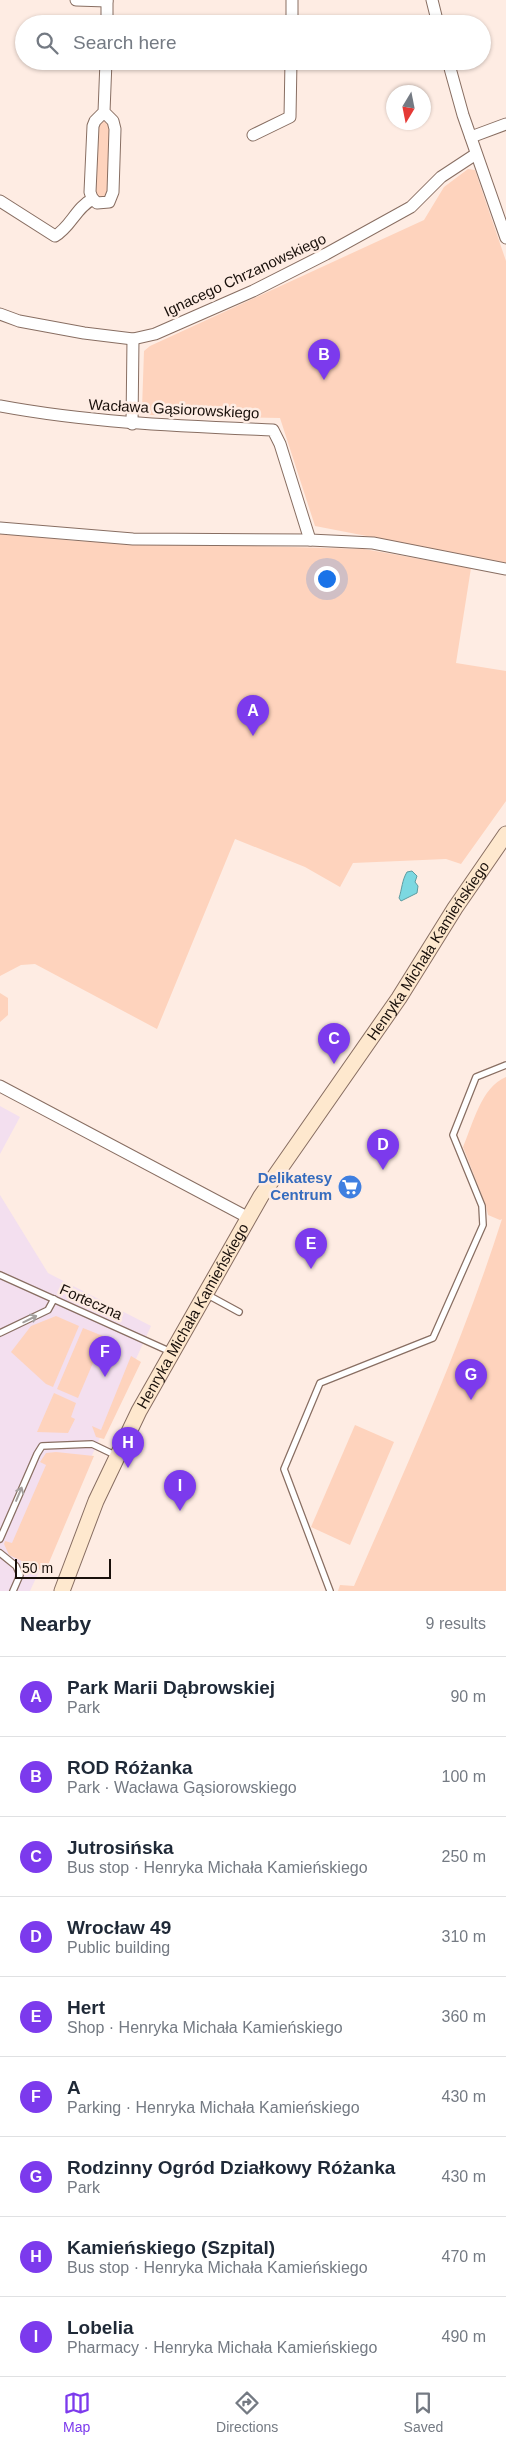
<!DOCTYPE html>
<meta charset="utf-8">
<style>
:root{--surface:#fff;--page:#f6f6f7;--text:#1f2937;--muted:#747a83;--line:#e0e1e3;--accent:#7c3aed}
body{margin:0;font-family:Helvetica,sans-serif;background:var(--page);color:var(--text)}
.compass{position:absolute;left:386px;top:85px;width:45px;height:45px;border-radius:50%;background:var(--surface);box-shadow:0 1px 4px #0004;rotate:190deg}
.scale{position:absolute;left:15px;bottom:12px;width:96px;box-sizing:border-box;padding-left:5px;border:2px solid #19100b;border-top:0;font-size:14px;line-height:18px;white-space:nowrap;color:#19100b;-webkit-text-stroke:4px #feece3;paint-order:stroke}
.you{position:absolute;left:326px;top:578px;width:18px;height:18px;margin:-12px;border:4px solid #fff;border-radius:50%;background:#1a73e8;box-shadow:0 0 0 8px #1a73e833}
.badge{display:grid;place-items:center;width:32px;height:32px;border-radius:50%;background:var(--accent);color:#fff;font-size:16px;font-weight:700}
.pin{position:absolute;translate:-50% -41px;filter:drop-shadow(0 1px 2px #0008)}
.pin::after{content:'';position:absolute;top:26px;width:18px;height:15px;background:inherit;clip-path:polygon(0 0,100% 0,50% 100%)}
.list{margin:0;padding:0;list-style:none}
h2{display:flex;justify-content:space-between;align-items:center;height:65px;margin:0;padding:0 20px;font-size:21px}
h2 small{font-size:16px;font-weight:400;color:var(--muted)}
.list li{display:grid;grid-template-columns:32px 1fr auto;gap:15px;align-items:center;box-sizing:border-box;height:80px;padding:0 20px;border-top:1px solid var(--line)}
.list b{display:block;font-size:19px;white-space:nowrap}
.list p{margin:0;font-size:16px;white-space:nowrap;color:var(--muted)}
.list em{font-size:16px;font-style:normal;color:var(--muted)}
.icon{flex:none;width:28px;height:28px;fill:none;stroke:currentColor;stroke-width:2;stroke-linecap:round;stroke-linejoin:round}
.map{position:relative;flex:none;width:506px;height:1591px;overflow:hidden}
.search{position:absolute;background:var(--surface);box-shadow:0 1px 4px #0004;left:15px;right:15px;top:15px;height:55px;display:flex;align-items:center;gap:12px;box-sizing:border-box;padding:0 18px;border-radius:28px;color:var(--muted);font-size:19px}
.sheet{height:785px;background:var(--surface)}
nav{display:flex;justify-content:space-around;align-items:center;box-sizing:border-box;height:70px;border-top:1px solid var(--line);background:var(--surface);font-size:14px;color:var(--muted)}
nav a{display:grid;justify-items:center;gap:2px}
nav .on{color:var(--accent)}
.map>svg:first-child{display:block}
.medical{fill:#f3dfef}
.green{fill:#fed3bd}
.water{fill:#7cd8e1;stroke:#5e9ca1}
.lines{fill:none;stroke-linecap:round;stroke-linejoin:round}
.lane-casing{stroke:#886e62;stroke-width:8}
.street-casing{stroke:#886e62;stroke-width:13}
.secondary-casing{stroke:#886e62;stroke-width:17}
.lane{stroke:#fff;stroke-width:5.5}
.street{stroke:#fff;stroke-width:11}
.secondary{stroke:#fee8ce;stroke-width:15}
.oneway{stroke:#a39f9d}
.labels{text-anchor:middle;stroke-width:5;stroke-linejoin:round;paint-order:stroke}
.street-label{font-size:15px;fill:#19100b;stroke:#feece3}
.shop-label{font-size:15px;font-weight:bold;fill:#366cbe;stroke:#feece3;text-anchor:end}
</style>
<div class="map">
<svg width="506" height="1591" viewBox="0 0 506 1591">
<rect width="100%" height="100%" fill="#feece3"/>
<g class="medical">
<polygon points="0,1106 20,1117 0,1154"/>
<polygon points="0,1195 48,1273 151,1326 30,1591 0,1591"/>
</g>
<g class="green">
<polygon points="103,121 111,123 111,191 106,197 98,197 94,191 96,126"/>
<polygon points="468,169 475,170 506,261 506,563 315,526 280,418 150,415 142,409 144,351 150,346 424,220 444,187"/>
<polygon points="0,533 76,541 364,549 471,568 456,663 506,671 506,801 461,864 446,859 353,863 340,887 305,867 235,839 157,1029 35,964 21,965 0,976"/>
<polygon points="0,993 8,998 8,1015 0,1022"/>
<path d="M506,1077V1591H338L340,1585L354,1586C407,1465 462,1345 502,1219L500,1220L488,1215L486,1206L463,1147C473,1124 481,1087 506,1077Z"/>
<polygon points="56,1316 79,1326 53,1387 46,1384 11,1352 31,1326"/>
<polygon points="83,1328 103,1336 107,1341 106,1346 101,1344 78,1398 57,1389"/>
<polygon points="131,1356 141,1362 104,1439 96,1437 92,1426 101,1430"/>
<polygon points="54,1393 76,1403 71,1417 75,1419 68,1433 37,1432"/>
<polygon points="355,1425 394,1442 350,1545 311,1527"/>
<polygon points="56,1452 94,1456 45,1572 9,1555 4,1544 5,1541 12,1543 46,1465 40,1462 46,1453"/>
</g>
<path class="water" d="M412,871L417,876L415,882L418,886L417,893L401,901L399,898C402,889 402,880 407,872Z"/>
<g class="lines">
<defs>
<g id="lane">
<polyline points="0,1275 171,1352"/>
<polyline points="206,1294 239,1312"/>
<polyline points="0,1333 48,1310 54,1299"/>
<polyline points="0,1539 37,1454 42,1446 92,1444 117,1456"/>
<polyline points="0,1553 16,1566 20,1575 13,1591"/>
<polyline points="330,1591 284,1469 320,1383 433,1338 483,1225 482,1206 453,1135 476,1077 506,1065"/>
</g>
<g id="street">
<polyline points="76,0 107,1"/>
<polyline points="432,0 438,24"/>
<polyline points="107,24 107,0"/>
<polyline points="292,24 292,0"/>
<polyline points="448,61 463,115 506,238"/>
<polyline points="104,112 113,121 115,129 113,192 109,202 97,203 92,198 90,192 93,126 95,121 104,112 106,61"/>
<polyline points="253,135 290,117 291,61"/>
<polyline points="471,137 506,124"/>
<path d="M0,201L55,236C71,227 76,207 93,199"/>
<polyline points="0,314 19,321 84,333 133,339 155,334 253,291 326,254 411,207 441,177 476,154"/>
<path d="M0,406C91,423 181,426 273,430L280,444L310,540"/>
<polyline points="132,424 133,339"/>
<polyline points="0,528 133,539 310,540 373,543 506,569"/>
<polyline points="0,1086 249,1218"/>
</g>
<g id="secondary">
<path id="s1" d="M62,1591L96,1501L139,1411L261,1196L399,998L455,908L506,834"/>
</g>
</defs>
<use href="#lane" class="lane-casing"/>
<use href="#street" class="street-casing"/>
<use href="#secondary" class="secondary-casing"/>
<use href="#lane" class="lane"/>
<use href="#street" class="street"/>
<use href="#secondary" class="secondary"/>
</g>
<defs><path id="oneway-shaft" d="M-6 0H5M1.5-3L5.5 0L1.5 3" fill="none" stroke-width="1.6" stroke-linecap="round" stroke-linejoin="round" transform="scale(1.25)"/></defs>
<g class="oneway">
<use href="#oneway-shaft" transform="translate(30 1319) rotate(-26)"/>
<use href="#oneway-shaft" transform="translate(19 1494) rotate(-67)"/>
</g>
<defs>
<symbol id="supermarket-disc" viewBox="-11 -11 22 22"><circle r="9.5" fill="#3f7fe0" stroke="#feece3"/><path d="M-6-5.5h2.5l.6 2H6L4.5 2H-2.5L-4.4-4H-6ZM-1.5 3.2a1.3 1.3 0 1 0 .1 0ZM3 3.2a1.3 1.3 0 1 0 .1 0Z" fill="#fff"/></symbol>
</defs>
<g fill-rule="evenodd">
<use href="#supermarket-disc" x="336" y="1173" width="28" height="28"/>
</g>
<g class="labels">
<g class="street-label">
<text transform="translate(245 275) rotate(-25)" y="5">Ignacego Chrzanowskiego</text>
<text transform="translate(174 409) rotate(3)" y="5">Wacława Gąsiorowskiego</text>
<text dy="5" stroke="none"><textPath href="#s1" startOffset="740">Henryka Michała Kamieńskiego</textPath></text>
<text transform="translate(91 1302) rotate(24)" y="5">Forteczna</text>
<text dy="5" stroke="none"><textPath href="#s1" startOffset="305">Henryka Michała Kamieńskiego</textPath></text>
</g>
<g class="shop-label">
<text x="332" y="1183">Delikatesy<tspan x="332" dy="17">Centrum</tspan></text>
</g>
</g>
</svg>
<svg class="compass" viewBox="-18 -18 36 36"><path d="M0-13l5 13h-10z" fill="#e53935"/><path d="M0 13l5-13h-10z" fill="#747a83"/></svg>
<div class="scale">50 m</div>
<div class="you"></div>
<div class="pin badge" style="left:253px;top:736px">A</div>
<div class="pin badge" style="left:324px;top:380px">B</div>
<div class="pin badge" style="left:334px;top:1064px">C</div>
<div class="pin badge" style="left:383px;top:1170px">D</div>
<div class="pin badge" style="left:311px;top:1269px">E</div>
<div class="pin badge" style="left:105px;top:1377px">F</div>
<div class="pin badge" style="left:471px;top:1400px">G</div>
<div class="pin badge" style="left:128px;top:1468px">H</div>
<div class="pin badge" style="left:180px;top:1511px">I</div>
<div class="search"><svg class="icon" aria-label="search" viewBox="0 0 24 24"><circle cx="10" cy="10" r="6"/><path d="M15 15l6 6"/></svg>Search here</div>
</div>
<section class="sheet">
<h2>Nearby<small>9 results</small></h2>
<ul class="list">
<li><span class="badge">A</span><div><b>Park Marii Dąbrowskiej</b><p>Park</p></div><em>90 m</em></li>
<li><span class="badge">B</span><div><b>ROD Różanka</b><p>Park · Wacława Gąsiorowskiego</p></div><em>100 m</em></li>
<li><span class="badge">C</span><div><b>Jutrosińska</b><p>Bus stop · Henryka Michała Kamieńskiego</p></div><em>250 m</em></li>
<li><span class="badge">D</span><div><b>Wrocław 49</b><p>Public building</p></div><em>310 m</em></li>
<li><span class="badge">E</span><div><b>Hert</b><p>Shop · Henryka Michała Kamieńskiego</p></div><em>360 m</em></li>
<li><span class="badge">F</span><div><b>A</b><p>Parking · Henryka Michała Kamieńskiego</p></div><em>430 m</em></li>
<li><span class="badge">G</span><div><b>Rodzinny Ogród Działkowy Różanka</b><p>Park</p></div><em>430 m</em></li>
<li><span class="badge">H</span><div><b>Kamieńskiego (Szpital)</b><p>Bus stop · Henryka Michała Kamieńskiego</p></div><em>470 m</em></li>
<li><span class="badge">I</span><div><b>Lobelia</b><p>Pharmacy · Henryka Michała Kamieńskiego</p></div><em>490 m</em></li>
</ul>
</section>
<nav>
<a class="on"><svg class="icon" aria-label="map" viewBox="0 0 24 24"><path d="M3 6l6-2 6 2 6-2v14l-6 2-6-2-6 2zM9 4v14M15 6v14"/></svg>Map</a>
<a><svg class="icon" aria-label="directions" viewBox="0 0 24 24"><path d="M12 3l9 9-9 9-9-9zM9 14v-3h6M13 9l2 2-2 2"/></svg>Directions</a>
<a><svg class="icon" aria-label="saved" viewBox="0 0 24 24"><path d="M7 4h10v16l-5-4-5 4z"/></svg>Saved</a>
</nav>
